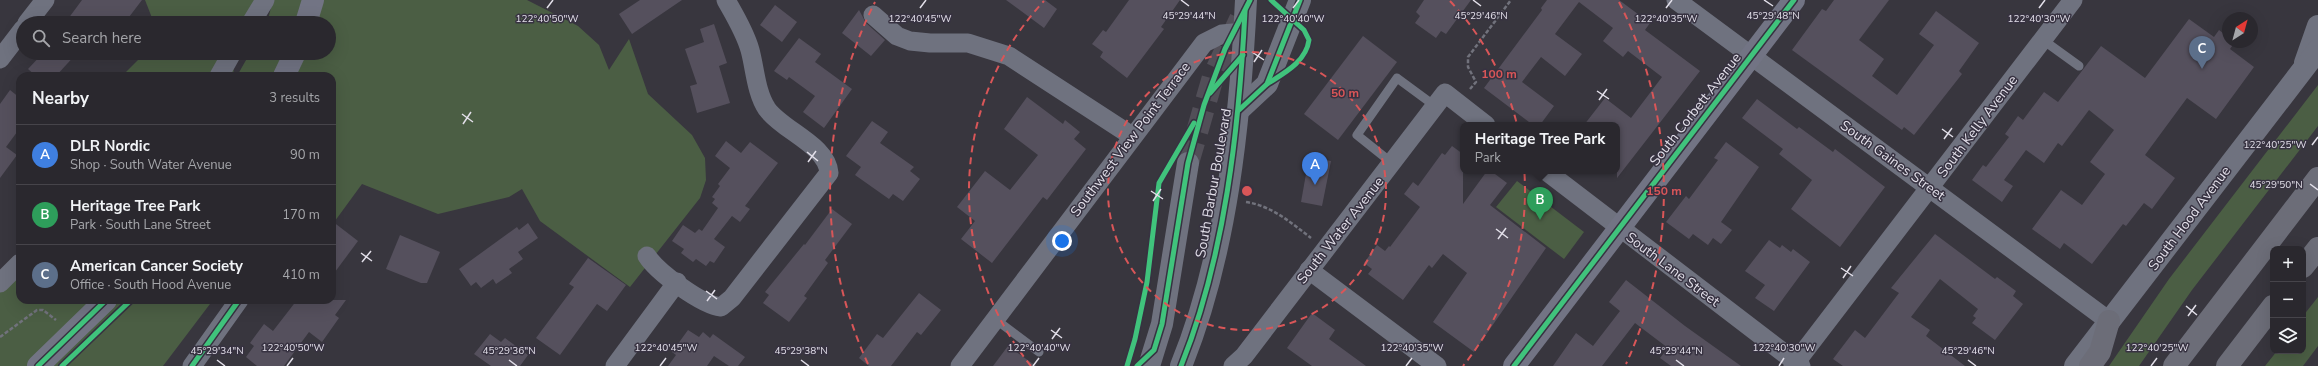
<!DOCTYPE html>
<meta charset="utf-8">
<style>
:root{--surface:#2a282e;--page:#323036;--text:#f1f3f6;--muted:#a5a6aa;--line:#46444a;--accent:#d6ab8b}
body{margin:0;font-family:"Nunito Sans",sans-serif;background:var(--page);color:var(--text)}
.controls{position:absolute;right:12px;bottom:12px;display:grid;overflow:hidden;border-radius:8px;box-shadow:0 4px 16px #0002}
.controls button{width:36px;height:36px;display:grid;place-items:center;padding:0;border:0;border-bottom:1px solid var(--line);background:var(--surface);color:var(--text);font:20px sans-serif}
.compass{position:absolute;left:2222px;top:12px;width:36px;height:36px;border-radius:50%;background:var(--surface);box-shadow:0 4px 16px #0002;rotate:36deg}
.you{position:absolute;left:1062px;top:241px;width:14px;height:14px;margin:-10px;border:3px solid #fff;border-radius:50%;background:#1a73e8;box-shadow:0 0 0 6px #1a73e833}
.badge{display:grid;place-items:center;width:26px;height:26px;border-radius:50%;background:var(--accent);color:#fff;font-size:13px;font-weight:700}
.pin{position:absolute;translate:-50% -33px;filter:drop-shadow(0 1px 2px #0008)}
.pin::after{content:'';position:absolute;top:21px;width:14px;height:12px;background:inherit;clip-path:polygon(0 0,100% 0,50% 100%)}
.popup{position:absolute;left:1460px;top:122px;width:160px;height:52px;box-sizing:border-box;display:grid;place-content:center;border-radius:8px;background:var(--surface);filter:drop-shadow(0 1px 3px #0005);font-size:13px;white-space:nowrap;color:var(--muted)}
.popup b{font-size:15px;color:var(--text)}
.popup::after{content:'';position:absolute;left:50%;top:100%;margin-left:-8px;border:8px solid transparent;border-top-color:var(--surface)}
.list{margin:0;padding:0;list-style:none}
h2{display:flex;justify-content:space-between;align-items:center;height:52px;margin:0;padding:0 16px;font-size:17px}
h2 small{font-size:13px;font-weight:400;color:var(--muted)}
.list li{display:grid;grid-template-columns:26px 1fr auto;gap:12px;align-items:center;box-sizing:border-box;height:60px;padding:0 16px;border-top:1px solid var(--line)}
.list b{display:block;font-size:15px;white-space:nowrap}
.list p{margin:0;font-size:13px;white-space:nowrap;color:var(--muted)}
.list em{font-size:13px;font-style:normal;color:var(--muted)}
.icon{flex:none;width:22px;height:22px;fill:none;stroke:currentColor;stroke-width:2;stroke-linecap:round;stroke-linejoin:round}
.map{position:relative;flex:none;width:2318px;height:366px;overflow:hidden}
.search{position:absolute;background:var(--surface);box-shadow:0 4px 16px #0002;left:16px;top:16px;width:320px;height:44px;display:flex;align-items:center;gap:10px;box-sizing:border-box;padding:0 14px;border-radius:22px;color:var(--muted);font-size:15px}
.panel{position:absolute;background:var(--surface);box-shadow:0 4px 16px #0002;left:16px;top:72px;width:320px;height:232px;border-radius:12px}
.map>svg:first-child{display:block}
.green{fill:#4b5e44}
.building{fill:#55505d}
.lines{fill:none;stroke-linecap:round;stroke-linejoin:round}
.primary-tunnel{stroke:#524f58;stroke-width:22;stroke-dasharray:22 11;stroke-linecap:butt}
.path{stroke:#71727c;stroke-width:2.5;stroke-dasharray:4 2;stroke-linecap:butt}
.lane{stroke:#6f727f;stroke-width:9}
.street{stroke:#6f727f;stroke-width:19}
.secondary{stroke:#727484;stroke-width:22}
.primary{stroke:#6f727f;stroke-width:22}
.highway{stroke:#6c6d78;stroke-width:22}
.cycleway-casing{stroke:#373241;stroke-width:8}
.cycleway{stroke:#40c37c;stroke-width:5}
.ticks{fill:none;stroke:#e2dfe9;stroke-width:1.5}
.ring{fill:none;stroke:#d95658;stroke-width:2;stroke-dasharray:7 5}
.labels{text-anchor:middle;stroke-width:3;stroke-linejoin:round;paint-order:stroke}
.street-label{font-size:14px;fill:#e2dfe9;stroke:#373241}
.ticks-label{font-size:10px;text-anchor:middle;fill:#e2dfe9;stroke:#373241;stroke-width:3;stroke-linejoin:round;paint-order:stroke}
.centre{fill:#d95658;stroke:#373241;stroke-width:2}
.ring-label{font-size:12px;text-anchor:middle;font-weight:bold;fill:#d95658;stroke:#373241;stroke-width:3;stroke-linejoin:round;paint-order:stroke}
</style>
<div class="map">
<svg width="2318" height="366" viewBox="0 0 2318 366">
<rect width="100%" height="100%" fill="#38363e"/>
<g class="green">
<polygon points="145,0 267,0 255,23 154,23"/>
<polygon points="273,0 527,0 578,26 599,45 609,70 629,39 648,94 692,135 705,158 706,180 700,198 630,287 540,221 522,189 509,197 438,214 362,184 332,225 332,76 237,76 250,53 329,53 329,23 267,23"/>
<polygon points="145,53 239,53 233,64 234,76 122,76"/>
<polygon points="2318,85 2318,126 2192,290 2139,366 2109,366 2169,279"/>
<polygon points="1517,181 1584,232 1564,259 1496,207"/>
<polygon points="20,276 20,300 213,300 163,366 0,366 0,291"/>
<polygon points="2318,297 2318,346 2303,366 2265,366 2277,351 2303,351 2303,316"/>
</g>
<g class="building">
<polygon points="82,0 142,0 126,21 119,16 114,23 65,23"/>
<polygon points="640,0 682,0 632,34 619,14"/>
<polygon points="1006,0 1045,0 1057,9 1044,28"/>
<polygon points="1129,0 1180,0 1161,27 1164,29 1127,78 1100,57 1103,52 1092,44 1103,30 1106,32"/>
<polygon points="1424,0 1471,0 1446,34 1441,31 1436,38 1415,23 1420,16 1416,12"/>
<polygon points="1547,0 1619,0 1650,23 1645,30 1700,71 1617,178 1617,125 1584,125 1605,98 1631,118 1662,77 1628,51 1623,57 1603,41 1613,28 1579,2 1555,34 1582,54 1565,76 1541,57 1522,82 1554,106 1540,125 1533,125 1484,88 1542,10 1541,8"/>
<polygon points="1834,0 1889,0 1859,40 1884,59 1872,76 1897,95 1934,45 1919,34 1936,11 1979,43 1959,71 1962,74 1914,135 1904,127 1902,130 1792,50 1822,9 1826,11"/>
<polygon points="775,5 797,22 782,42 760,25"/>
<polygon points="859,10 866,23 885,40 871,56 842,33"/>
<polygon points="2189,19 2214,37 2219,30 2228,37 2228,42 2235,42 2230,49 2254,67 2216,119 2187,98 2145,155 2175,178 2152,209 2144,203 2126,226 2123,224 2092,264 2064,243 2060,249 2032,229 2061,190 2082,205 2105,174 2090,162 2114,130 2089,110 2062,146 2058,143 2044,163 2026,150 2004,180 2013,186 2002,202 1972,180 1983,165 1986,167 2009,137 2005,134 2018,116 2023,120 2044,92 2058,102 2101,46 2145,78"/>
<polygon points="714,24 727,63 719,66 730,103 697,113 690,86 697,84 685,49 704,42 700,29"/>
<polygon points="1363,36 1397,62 1338,140 1304,114"/>
<polygon points="799,38 821,54 815,62 852,89 824,128 803,112 815,96 789,77 787,80 774,71"/>
<polygon points="43,53 77,53 56,76 36,76 28,69"/>
<polygon points="10,90 20,98 20,128 6,147 17,155 0,178 0,104"/>
<polygon points="1027,97 1063,124 1065,120 1080,132 1074,139 1086,149 1047,200 1043,197 992,263 961,239 975,221 957,207 985,171 1010,190 1038,155 1004,129"/>
<polygon points="1757,99 1797,129 1799,127 1833,152 1835,149 1885,187 1840,247 1791,209 1812,180 1779,154 1783,149 1742,118"/>
<polygon points="872,121 888,132 880,143 914,167 910,171 920,179 903,201 893,194 889,199 855,175 861,167 846,156"/>
<polygon points="726,141 741,153 750,142 778,163 745,206 750,209 740,222 732,216 714,239 725,247 714,263 710,261 706,266 696,259 693,262 681,253 684,249 672,241 683,225 695,233 699,229 702,231 718,208 712,203 715,199 712,197 720,186 718,184 730,168 715,156"/>
<polygon points="1726,142 1759,167 1721,222 1732,230 1721,244 1713,238 1708,245 1693,234 1689,239 1666,222 1686,196 1689,199 1718,160 1714,158"/>
<polygon points="1452,146 1463,154 1463,204 1487,171 1491,171 1507,183 1490,205 1546,248 1474,352 1433,322 1467,273 1443,254 1432,268 1429,265 1403,300 1368,274 1372,269 1364,263 1377,245 1385,251 1389,246 1390,247 1420,207 1404,194 1413,182 1418,186 1442,153 1445,155"/>
<polygon points="1309,157 1331,161 1322,206 1301,202"/>
<polygon points="832,209 852,224 825,260 828,263 804,296 807,298 789,322 763,303 769,295 765,292 804,244 805,245"/>
<polygon points="332,221 358,241 332,276"/>
<polygon points="528,223 538,238 518,252 523,259 509,269 512,273 496,284 493,279 481,288 476,282 471,286 459,269 517,227 519,230"/>
<polygon points="1935,234 1995,279 1997,277 2016,291 2013,296 2023,304 1995,340 1972,323 1976,318 1973,316 1978,309 1940,279 1911,317 1930,330 1926,336 1965,366 1843,366 1833,359 1855,330 1865,338 1899,293 1891,288"/>
<polygon points="400,235 440,252 427,283 421,283 386,269"/>
<polygon points="1769,240 1780,248 1782,245 1791,252 1793,249 1810,262 1774,311 1755,298 1765,285 1745,271"/>
<polygon points="588,258 626,285 607,311 597,304 560,355 536,338 574,287 569,284"/>
<polygon points="1626,280 1685,326 1741,366 1671,366 1660,358 1668,348 1635,323 1602,366 1553,366 1576,333 1593,346 1620,311 1609,302"/>
<polygon points="919,293 941,310 921,335 917,332 891,366 869,366 859,358 877,334 883,338"/>
<polygon points="297,300 346,300 335,315 339,318 322,342 309,332 284,366 257,366 246,357 254,346 250,343 264,324 273,331"/>
<polygon points="1312,313 1335,330 1329,339 1366,366 1312,366 1287,348"/>
<polygon points="688,330 699,337 703,332 710,338 713,334 745,357 738,366 729,366 714,356 707,366 668,366 676,355 672,352"/>
<polygon points="490,334 501,342 505,338 528,355 520,366 491,366 474,354"/>
<polygon points="1008,346 1036,366 993,366"/>
</g>
<g class="lines">
<polyline class="primary-tunnel" points="1188,163 1213,77 1241,17"/>
<g class="path">
<polyline points="1470,89 1476,82 1468,67 1468,57 1511,0"/>
<path d="M1246,202C1272,206 1290,222 1311,238"/>
<polyline points="126,305 131,300"/>
<polyline points="0,337 37,310 43,310 56,320"/>
</g>
<g class="lane">
<polyline points="2043,40 2079,66"/>
<polyline points="1392,163 1357,135 1397,78 1435,106"/>
<polyline points="995,319 1039,352"/>
</g>
<g class="street">
<polyline points="1676,0 2109,321"/>
<polyline points="873,15 897,36 910,41 930,43 968,43 1009,56 1132,136"/>
<polyline points="27,23 45,0"/>
<polyline points="251,23 265,0"/>
<polyline points="0,59 23,29"/>
<polyline points="219,76 232,53"/>
<polyline points="1546,171 1801,366"/>
<path d="M647,256C657,272 702,305 721,307L732,298L829,173C827,145 783,131 767,109C756,93 755,68 750,50C745,32 735,16 726,0"/>
<polyline points="1309,270 1437,366"/>
<polyline points="0,283 20,263"/>
<polyline points="192,366 239,300"/>
<polyline points="615,366 677,282"/>
<polyline points="960,366 1204,43 1222,34 1244,32"/>
<polyline points="1233,366 1244,356 1445,93 1486,125"/>
<polyline points="1793,366 2073,0"/>
</g>
<g class="secondary">
<polyline points="306,23 313,0"/>
<polyline points="284,76 295,53"/>
<polyline points="38,366 106,300"/>
<polyline points="1514,366 1794,0"/>
</g>
<g class="primary">
<polyline points="2305,63 2318,26"/>
<polyline points="1239,110 1267,84 1300,0"/>
<polyline points="1149,366 1162,324 1188,163"/>
<path d="M1181,366C1227,253 1240,121 1246,0"/>
<polyline points="2075,366 2318,50"/>
</g>
<g class="highway">
<polyline points="2303,267 2318,248"/>
<polyline points="2090,366 2100,352 2109,321"/>
<polyline points="2174,366 2318,178"/>
<polyline points="2227,366 2273,306"/>
</g>
<defs>
<g id="cycleway">
<path d="M1267,84C1284,73 1306,62 1309,40L1304,30L1271,0"/>
<polyline points="1210,93 1243,55"/>
<polyline points="1239,110 1267,84 1300,0"/>
<polyline points="38,366 106,300"/>
<polyline points="62,366 131,300"/>
<polyline points="192,366 239,300"/>
<polyline points="1127,366 1135,339 1147,282 1159,183 1194,123"/>
<polyline points="1137,366 1154,350 1162,324 1188,163 1204,105 1225,49 1250,0"/>
<path d="M1181,366C1225,257 1239,128 1245,11"/>
<polyline points="1514,366 1794,0"/>
</g>
</defs>
<use href="#cycleway" class="cycleway-casing"/>
<use href="#cycleway" class="cycleway"/>
</g>
<path class="ticks" d="M1181,0L1189,6M1473,0L1481,6M1764,0L1773,6M547,8L553,0M920,8L926,0M1293,8L1299,0M1666,8L1672,0M2039,8L2045,0M1252,52L1264,60M1254,62L1262,50M1597,91L1609,99M1599,100L1607,89M462,114L473,122M463,124L471,112M1942,129L1953,137M1944,139L1952,128M2312,145L2318,137M807,152L818,161M808,162L816,151M2310,184L2318,190M1151,191L1163,199M1153,201L1161,189M1496,229L1508,238M1498,239L1506,228M361,253L372,261M362,262L371,251M1841,268L1853,276M1843,278L1851,266M706,291L717,299M707,301L715,290M2186,306L2197,315M2188,316L2196,305M1051,330L1062,338M1052,339L1060,328M217,360L225,366M509,360L517,366M801,360L809,366M1676,360L1684,366M1968,360L1976,366M287,366L293,358M660,366L666,358M1033,366L1039,358M1406,366L1412,358M1779,366L1784,358M2151,366L2157,358"/>
<g class="ring">
<circle cx="1247" cy="191" r="139"/>
<path d="M1031 366A278 278 0 0 1 1044 1M1450 1A278 278 0 0 1 1463 366"/>
<path d="M868 364A417 417 0 0 1 875 2M1619 2A417 417 0 0 1 1626 364"/>
</g>
<g class="labels">
<g class="street-label">
<text transform="translate(1695 109) rotate(-52)" y="5">South Corbett Avenue</text>
<text transform="translate(1977 126) rotate(-53)" y="5">South Kelly Avenue</text>
<text transform="translate(1130 139) rotate(-53)" y="5">Southwest View Point Terrace</text>
<text transform="translate(1893 160) rotate(36)" y="5">South Gaines Street</text>
<text transform="translate(1213 183) rotate(-80)" y="5">South Barbur Boulevard</text>
<text transform="translate(2189 218) rotate(-53)" y="5">South Hood Avenue</text>
<text transform="translate(1340 230) rotate(-52)" y="5">South Water Avenue</text>
<text transform="translate(1673 269) rotate(37)" y="5">South Lane Street</text>
</g>
</g>
<g class="ticks-label">
<text x="1189" y="19">45°29'44"N</text>
<text x="1481" y="19">45°29'46"N</text>
<text x="1773" y="19">45°29'48"N</text>
<text x="547" y="22">122°40'50"W</text>
<text x="920" y="22">122°40'45"W</text>
<text x="2039" y="22">122°40'30"W</text>
<text x="1293" y="22">122°40'40"W</text>
<text x="1666" y="22">122°40'35"W</text>
<text x="2275" y="148">122°40'25"W</text>
<text x="2276" y="188">45°29'50"N</text>
<text x="293" y="351">122°40'50"W</text>
<text x="666" y="351">122°40'45"W</text>
<text x="1039" y="351">122°40'40"W</text>
<text x="1412" y="351">122°40'35"W</text>
<text x="1784" y="351">122°40'30"W</text>
<text x="2157" y="351">122°40'25"W</text>
<text x="217" y="354">45°29'34"N</text>
<text x="509" y="354">45°29'36"N</text>
<text x="801" y="354">45°29'38"N</text>
<text x="1676" y="354">45°29'44"N</text>
<text x="1968" y="354">45°29'46"N</text>
</g>
<circle cx="1247" cy="191" r="6" class="centre"/>
<g class="ring-label">
<text x="1499" y="78">100 m</text>
<text x="1345" y="97">50 m</text>
<text x="1664" y="195">150 m</text>
</g>
</svg>
<div class="controls">
<button>+</button>
<button>−</button>
<button><svg class="icon" aria-label="layers" viewBox="0 0 24 24"><path d="M12 4l9 5-9 5-9-5zM3 14l9 5 9-5"/></svg></button>
</div>
<svg class="compass" viewBox="-18 -18 36 36"><path d="M0-13l5 13h-10z" fill="#e53935"/><path d="M0 13l5-13h-10z" fill="#a5a6aa"/></svg>
<div class="you"></div>
<div class="pin badge" style="left:1315px;top:185px;background:#3f7fe0">A</div>
<div class="pin badge" style="left:1540px;top:220px;background:#2e9e5b">B</div>
<div class="popup"><b>Heritage Tree Park</b>Park</div>
<div class="pin badge" style="left:2202px;top:69px;background:#5c6f8a">C</div>
<div class="search"><svg class="icon" aria-label="search" viewBox="0 0 24 24"><circle cx="10" cy="10" r="6"/><path d="M15 15l6 6"/></svg>Search here</div>
<section class="panel">
<h2>Nearby<small>3 results</small></h2>
<ul class="list">
<li><span class="badge" style="background:#3f7fe0">A</span><div><b>DLR Nordic</b><p>Shop · South Water Avenue</p></div><em>90 m</em></li>
<li><span class="badge" style="background:#2e9e5b">B</span><div><b>Heritage Tree Park</b><p>Park · South Lane Street</p></div><em>170 m</em></li>
<li><span class="badge" style="background:#5c6f8a">C</span><div><b>American Cancer Society</b><p>Office · South Hood Avenue</p></div><em>410 m</em></li>
</ul>
</section>
</div>
